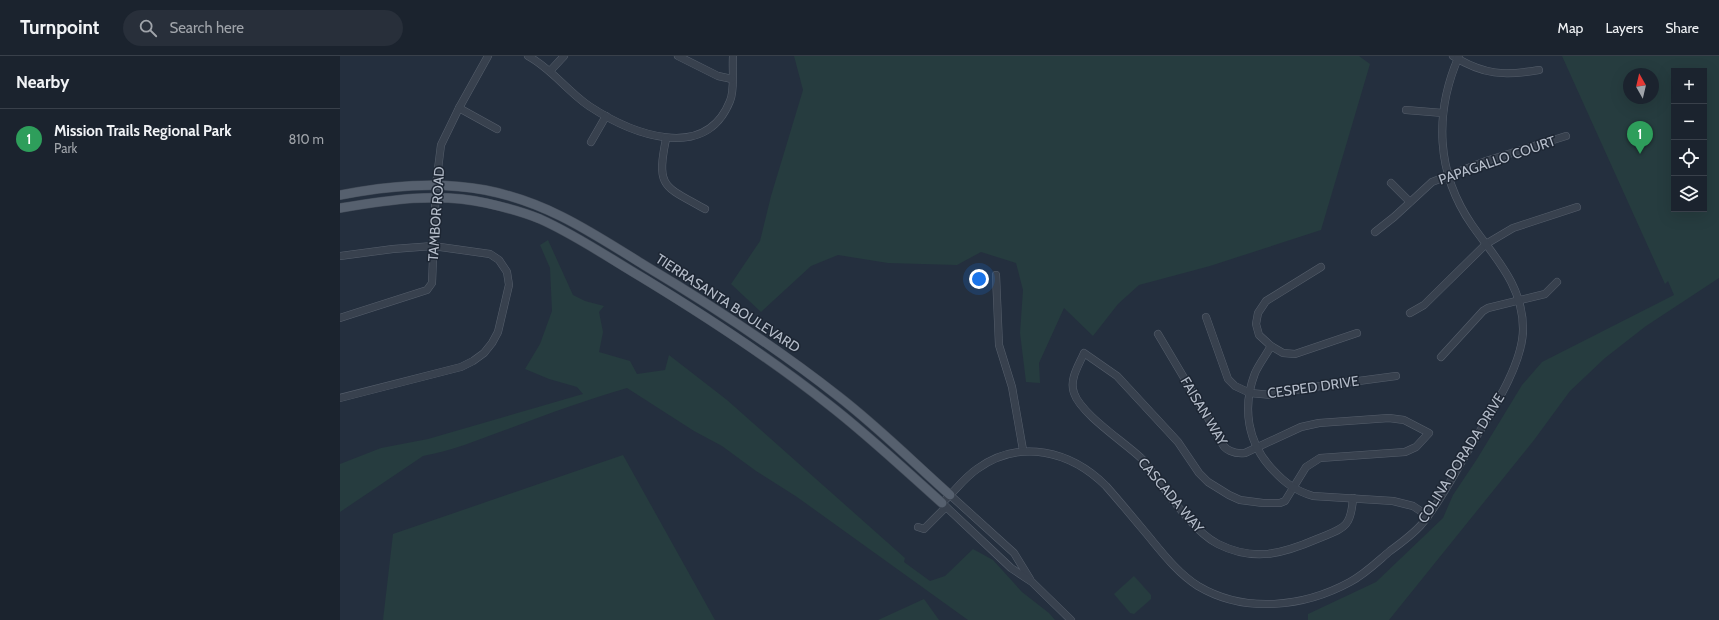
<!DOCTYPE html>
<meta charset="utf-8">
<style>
:root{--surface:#1b232e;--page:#282f3a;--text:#f1f3f6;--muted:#a0a4aa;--line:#39404a;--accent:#8ab4f8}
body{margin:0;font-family:Cabin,sans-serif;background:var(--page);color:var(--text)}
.controls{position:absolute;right:12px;top:12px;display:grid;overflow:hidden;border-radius:0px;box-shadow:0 4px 16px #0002}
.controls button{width:36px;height:36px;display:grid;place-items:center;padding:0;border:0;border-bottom:1px solid var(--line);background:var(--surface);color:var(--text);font:20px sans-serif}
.compass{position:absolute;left:1283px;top:12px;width:36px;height:36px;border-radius:50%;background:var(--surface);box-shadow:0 4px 16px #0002;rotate:352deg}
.you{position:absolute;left:639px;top:223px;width:14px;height:14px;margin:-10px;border:3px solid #fff;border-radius:50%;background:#1a73e8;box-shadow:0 0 0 6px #1a73e833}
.badge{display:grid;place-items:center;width:26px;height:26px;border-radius:50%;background:var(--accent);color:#fff;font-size:13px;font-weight:700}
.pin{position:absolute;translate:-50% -33px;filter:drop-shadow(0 1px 2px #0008)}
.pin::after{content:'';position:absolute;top:21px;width:14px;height:12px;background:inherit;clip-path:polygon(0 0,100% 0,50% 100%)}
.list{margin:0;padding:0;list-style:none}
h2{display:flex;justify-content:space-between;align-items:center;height:52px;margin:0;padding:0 16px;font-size:17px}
h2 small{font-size:13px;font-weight:400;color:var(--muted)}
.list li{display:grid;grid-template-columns:26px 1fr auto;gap:12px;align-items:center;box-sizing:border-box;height:60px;padding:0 16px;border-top:1px solid var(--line)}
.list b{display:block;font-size:15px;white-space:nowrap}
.list p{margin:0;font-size:13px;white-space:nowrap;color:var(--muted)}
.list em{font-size:13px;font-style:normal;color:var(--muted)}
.icon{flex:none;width:22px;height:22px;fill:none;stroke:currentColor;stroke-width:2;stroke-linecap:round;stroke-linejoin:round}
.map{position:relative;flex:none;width:1379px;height:564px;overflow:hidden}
header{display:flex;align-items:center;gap:24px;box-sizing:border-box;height:56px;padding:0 20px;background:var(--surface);border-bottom:1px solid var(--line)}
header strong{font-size:19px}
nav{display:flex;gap:22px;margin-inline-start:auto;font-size:14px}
.search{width:280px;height:36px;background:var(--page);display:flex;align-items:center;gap:10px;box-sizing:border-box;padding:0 14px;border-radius:22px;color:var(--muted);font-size:15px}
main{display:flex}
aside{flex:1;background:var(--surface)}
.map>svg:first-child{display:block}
.green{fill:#263c3f;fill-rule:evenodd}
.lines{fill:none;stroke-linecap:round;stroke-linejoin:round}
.minor-casing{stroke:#565f6c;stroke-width:8}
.major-casing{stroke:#414a57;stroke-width:10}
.minor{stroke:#38414e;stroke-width:7}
.major{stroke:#56606e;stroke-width:9}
.labels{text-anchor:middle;stroke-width:3;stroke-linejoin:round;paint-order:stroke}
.street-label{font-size:14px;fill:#b4bcc9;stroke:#1d2633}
</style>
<header>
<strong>Turnpoint</strong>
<div class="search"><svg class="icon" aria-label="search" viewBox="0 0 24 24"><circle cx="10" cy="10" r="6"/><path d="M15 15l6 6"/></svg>Search here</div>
<nav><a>Map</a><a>Layers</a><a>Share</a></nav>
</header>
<main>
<aside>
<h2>Nearby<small></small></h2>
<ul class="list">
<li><span class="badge" style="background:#2e9e5b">1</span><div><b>Mission Trails Regional Park</b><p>Park</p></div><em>810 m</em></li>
</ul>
</aside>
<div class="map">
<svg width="1379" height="564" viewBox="0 0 1379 564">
<rect width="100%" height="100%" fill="#242f3e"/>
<g class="green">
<polygon points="454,0 1019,0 1030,8 981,174 870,210 799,229 778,248 753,280 724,252 699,307 700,327 686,326 680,277 683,234 676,207 641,196 617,209 548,207 498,199 471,210 421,256 391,228 420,185 431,140 463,34"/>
<path d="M1222,0H1379V222L1306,270L1265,302L1230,335L1194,384L1049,564H968V558L1036,526L1103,462L1113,439L1137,403L1182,329L1202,306L1334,239L1328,225L1325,228ZM1334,15H1364V153H1334ZM1289,18H1313V42H1289Z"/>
<path d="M208,184L233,239L245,245L264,250L259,256L263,276L259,296L290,305L297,318L325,314L329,299L387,344L565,502L564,506L590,525L605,520L633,493L653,504L682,536L709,557L715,564H628L457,441L416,415L382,390L354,375L287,332C246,344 205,359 165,374C138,384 111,395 83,400L0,456V408L41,392L88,383L243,338L237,331L209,323L185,313L200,288L212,255L210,212L200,189Z"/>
<polygon points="283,399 375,564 43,564 53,478"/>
<polygon points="794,520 811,539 811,543 794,558 790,557 774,538"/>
<polygon points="584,543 599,564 538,564"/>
</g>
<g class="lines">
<defs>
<g id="minor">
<path d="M188,0C212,13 227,35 249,50C290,77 365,108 390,45C395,34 392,13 393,0"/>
<polyline points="338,0 378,20 392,23"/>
<path d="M1113,0C1144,19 1164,20 1199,14"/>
<polyline points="210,15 224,0"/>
<polyline points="119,52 157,73"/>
<polyline points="1066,54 1103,57"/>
<path d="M326,83C316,132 324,130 365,153"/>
<polyline points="251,86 266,60"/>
<polyline points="1051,127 1070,146"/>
<polyline points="1035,176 1054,161 1092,126 1146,105 1226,80"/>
<polyline points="0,200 53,193 93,190 150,198 159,204 167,216 169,229 158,276 152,287 144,297 133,305 121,311 0,342"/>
<polyline points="981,211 926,245 918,257 916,268 919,279 931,290 943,297 955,298 1017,277"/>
<polyline points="656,219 659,289 672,331 683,394"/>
<polyline points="1070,257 1084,249 1146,188 1173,172 1237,151"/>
<polyline points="866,261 888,323 895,330 910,337 932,339 966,332 1056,320"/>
<polyline points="0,262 87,234 92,227 96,129 101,89 119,52 148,0"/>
<path d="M818,278L881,384C883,395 896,398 905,397L961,371L979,367L1049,362L1064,364L1089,377L1076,391L1065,396L980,402L966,411L945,445L940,447H923L900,444L889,439L868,426L859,417L838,386L777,320L744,297C739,309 729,323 734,337C741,358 784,386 801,402C808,408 812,417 818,424C832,443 856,477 878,488C914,506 942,498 977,483C1003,472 1011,473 1013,442"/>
<path d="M931,290C926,299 919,308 915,317C902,351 907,387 933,414C945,427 956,435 973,440L1053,445L1073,450L1088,460"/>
<polyline points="1101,301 1143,255 1148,252 1205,238 1217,226"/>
<polyline points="610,439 674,497 690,523"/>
<polyline points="578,471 584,473 606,451"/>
<path d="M731,564L692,526L671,512L602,447C614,436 624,422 637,413C680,382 731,395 766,430C781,447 795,464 810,482C824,499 839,518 858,530C905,558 964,551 1010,526C1025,518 1037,506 1050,495C1061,487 1072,479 1081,469C1098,449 1112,422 1125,400C1145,365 1183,312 1183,273C1183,229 1155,202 1132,169C1096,117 1094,57 1119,0"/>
</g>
<g id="major">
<path d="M0,139C48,130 96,125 145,134C207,146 251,176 304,209C371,249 437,292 498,340C538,371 573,406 610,439"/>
<path d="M0,152C48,144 98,136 146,147C164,151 183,156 200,163C236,179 269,202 303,222C367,261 430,302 488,348C528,379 565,414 602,447"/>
</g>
</defs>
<use href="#minor" class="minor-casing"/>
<use href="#major" class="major-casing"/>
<use href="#minor" class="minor"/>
<use href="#major" class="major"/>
</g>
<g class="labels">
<g class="street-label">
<text transform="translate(1157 104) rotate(-19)" y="5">PAPAGALLO COURT</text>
<text transform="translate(96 158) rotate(-86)" y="5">TAMBOR ROAD</text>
<text transform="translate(388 247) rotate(33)" y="5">TIERRASANTA BOULEVARD</text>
<text transform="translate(973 331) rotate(-8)" y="5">CESPED DRIVE</text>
<text transform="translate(864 355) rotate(59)" y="5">FAISAN WAY</text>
<text transform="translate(1121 402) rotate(-58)" y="5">COLINA DORADA DRIVE</text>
<text transform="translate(831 439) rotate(50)" y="5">CASCADA WAY</text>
</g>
</g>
</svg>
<div class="controls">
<button>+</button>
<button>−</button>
<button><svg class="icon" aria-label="locate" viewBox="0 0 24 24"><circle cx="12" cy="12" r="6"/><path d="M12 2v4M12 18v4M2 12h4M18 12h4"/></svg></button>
<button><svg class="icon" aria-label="layers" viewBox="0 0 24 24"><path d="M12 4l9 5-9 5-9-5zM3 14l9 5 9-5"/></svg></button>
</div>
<svg class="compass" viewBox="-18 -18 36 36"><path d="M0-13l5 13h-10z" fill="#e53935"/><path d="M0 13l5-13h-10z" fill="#a0a4aa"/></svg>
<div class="you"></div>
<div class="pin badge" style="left:1300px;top:98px;background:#2e9e5b">1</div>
</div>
</main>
